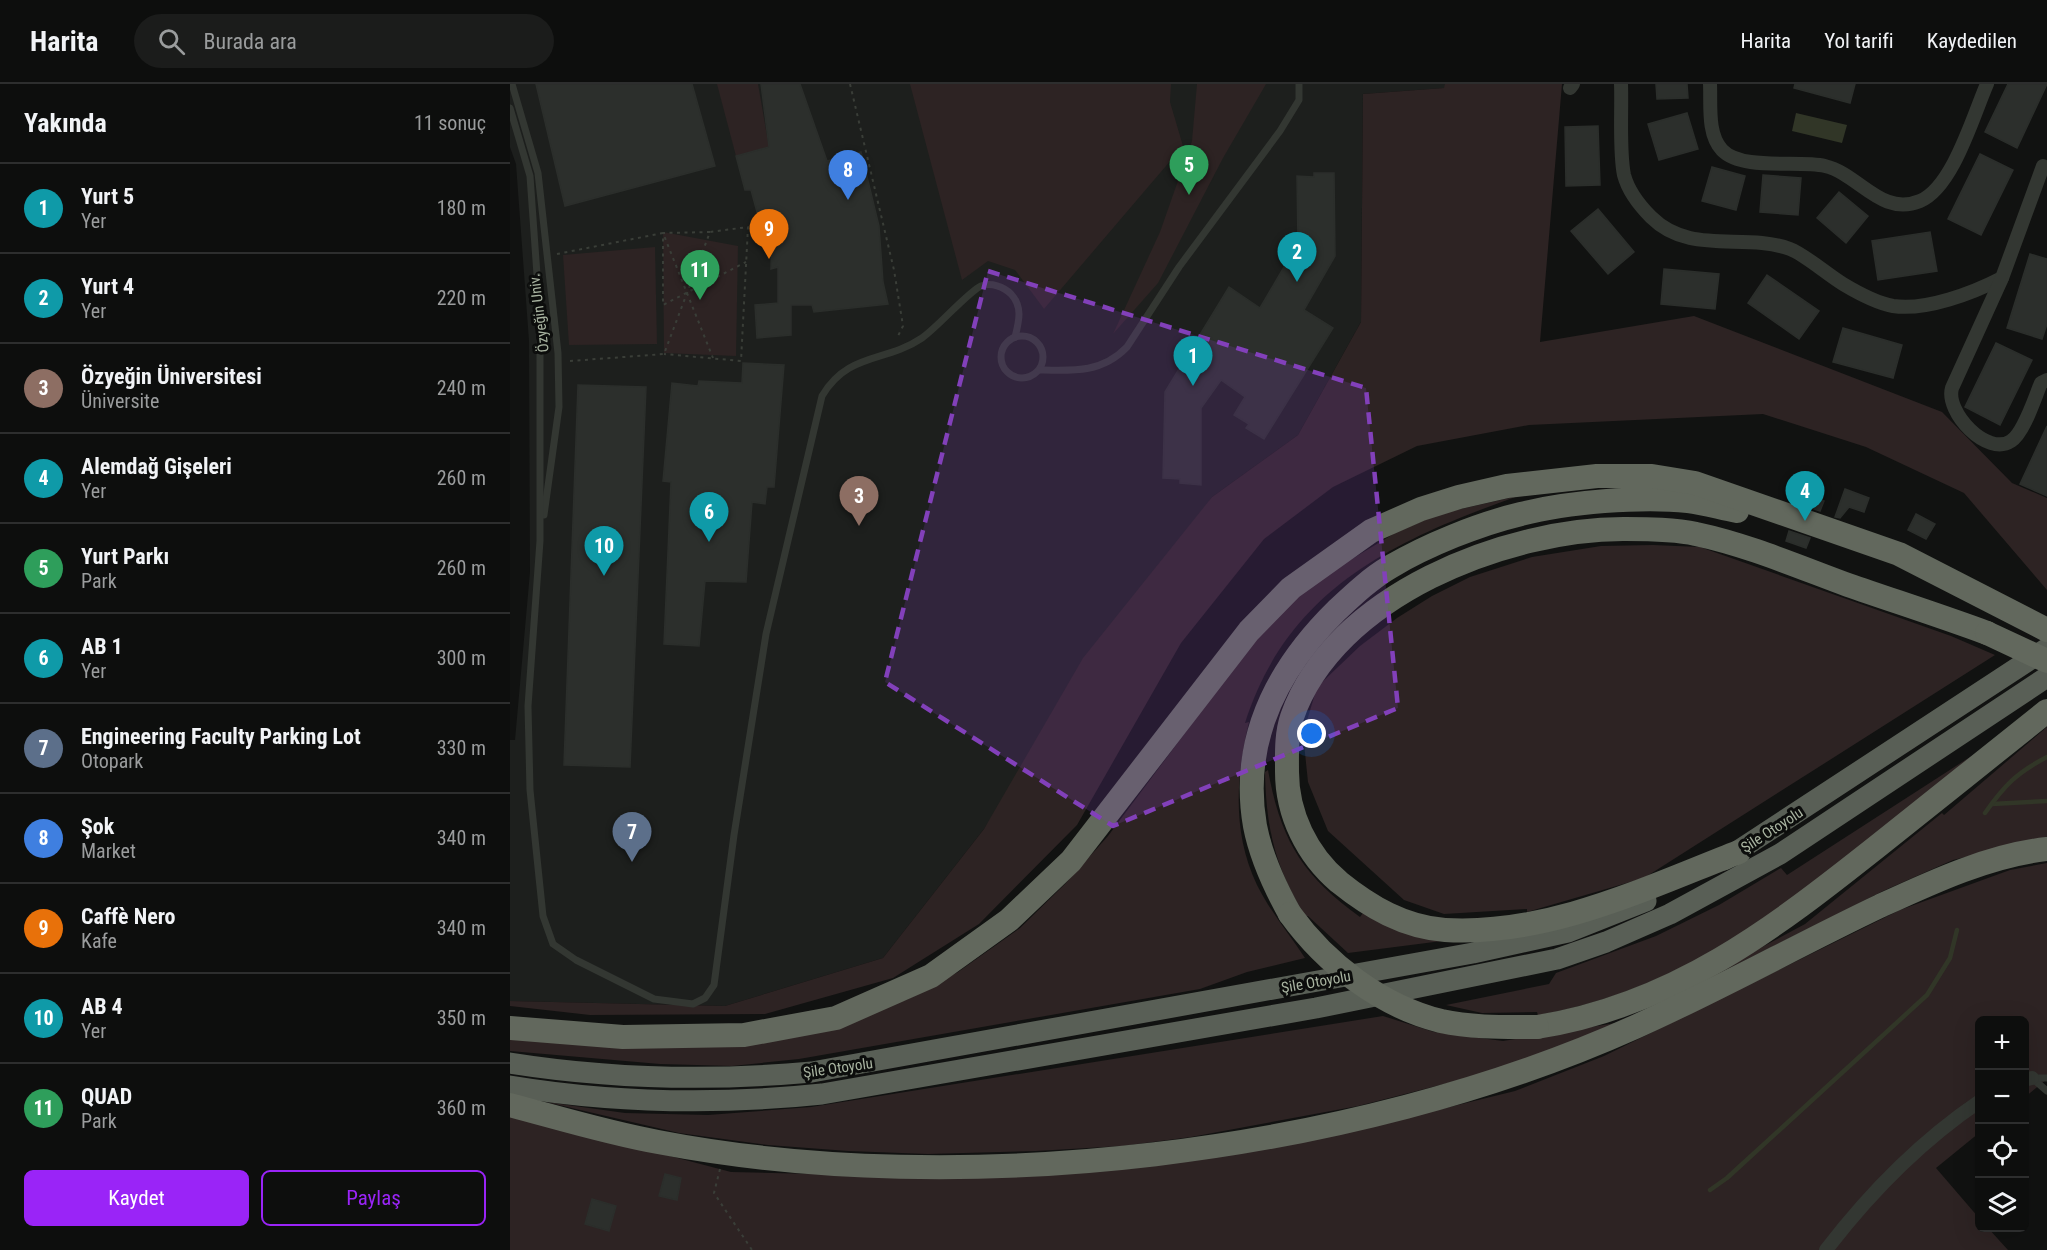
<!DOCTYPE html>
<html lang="tr">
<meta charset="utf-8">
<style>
:root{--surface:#0d0e0d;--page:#1b1c1b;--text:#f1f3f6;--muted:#9a9c9d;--line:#2d2e2e;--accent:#9a24f7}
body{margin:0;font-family:"Roboto Condensed",sans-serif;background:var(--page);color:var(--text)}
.controls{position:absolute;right:18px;bottom:18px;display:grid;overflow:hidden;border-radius:9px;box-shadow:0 6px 24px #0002}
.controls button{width:54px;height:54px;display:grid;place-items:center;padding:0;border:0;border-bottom:2px solid var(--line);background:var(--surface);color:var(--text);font:30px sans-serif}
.you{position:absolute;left:802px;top:650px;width:21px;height:21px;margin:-15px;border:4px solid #fff;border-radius:50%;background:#1a73e8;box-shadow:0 0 0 9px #1a73e833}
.badge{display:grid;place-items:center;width:39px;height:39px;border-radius:50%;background:var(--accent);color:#fff;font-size:20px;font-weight:700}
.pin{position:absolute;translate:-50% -50px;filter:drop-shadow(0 2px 3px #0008)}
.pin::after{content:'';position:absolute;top:32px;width:21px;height:18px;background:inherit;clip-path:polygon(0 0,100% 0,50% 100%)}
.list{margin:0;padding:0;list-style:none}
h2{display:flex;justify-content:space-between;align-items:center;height:78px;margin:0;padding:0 24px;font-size:26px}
h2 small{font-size:20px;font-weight:400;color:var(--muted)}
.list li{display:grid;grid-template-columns:39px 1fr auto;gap:18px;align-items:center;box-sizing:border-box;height:90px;padding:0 24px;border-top:2px solid var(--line)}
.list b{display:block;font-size:22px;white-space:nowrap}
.list p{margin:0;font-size:20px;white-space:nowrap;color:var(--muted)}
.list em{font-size:20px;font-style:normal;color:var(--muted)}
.actions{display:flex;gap:12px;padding:18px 24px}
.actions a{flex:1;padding:14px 0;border:2px solid var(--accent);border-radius:9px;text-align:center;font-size:21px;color:var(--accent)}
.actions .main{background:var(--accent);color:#fff}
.icon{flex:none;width:33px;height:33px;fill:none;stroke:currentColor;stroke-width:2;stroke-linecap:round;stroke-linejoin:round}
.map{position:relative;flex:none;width:1537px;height:1166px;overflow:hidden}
header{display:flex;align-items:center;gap:36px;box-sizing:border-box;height:84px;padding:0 30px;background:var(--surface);border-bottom:2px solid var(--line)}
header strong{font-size:28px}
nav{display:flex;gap:33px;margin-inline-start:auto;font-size:21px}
.search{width:420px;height:54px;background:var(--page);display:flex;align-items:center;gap:15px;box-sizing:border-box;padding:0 21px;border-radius:33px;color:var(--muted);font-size:22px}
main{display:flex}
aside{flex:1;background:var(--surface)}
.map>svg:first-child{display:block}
.built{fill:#1d1f1d}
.green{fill:#2d2323}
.water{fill:#313627}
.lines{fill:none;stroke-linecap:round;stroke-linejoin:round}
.stream{stroke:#313627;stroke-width:4.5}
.building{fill:#2c2f2c;stroke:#2b2e2b;stroke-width:1.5}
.path{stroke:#3a3e38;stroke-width:2;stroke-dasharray:3 4.5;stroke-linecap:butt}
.service{stroke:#333732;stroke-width:7}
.minor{stroke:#333732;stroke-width:14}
.trunk{stroke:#595f56;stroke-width:21}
.motorway{stroke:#62685d;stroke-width:24}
.motorway-bridge{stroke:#62685d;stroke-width:24}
.marked{fill:#8240ba;fill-opacity:0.2;stroke:#8240ba;stroke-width:4.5;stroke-dasharray:12 8;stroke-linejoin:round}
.labels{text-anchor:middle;stroke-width:6;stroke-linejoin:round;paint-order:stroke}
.street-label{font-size:15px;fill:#a9b4a1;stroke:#0c0d0c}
</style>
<header>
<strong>Harita</strong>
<div class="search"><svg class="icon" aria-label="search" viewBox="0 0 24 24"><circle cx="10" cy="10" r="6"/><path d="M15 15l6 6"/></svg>Burada ara</div>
<nav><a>Harita</a><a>Yol tarifi</a><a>Kaydedilen</a></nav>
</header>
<main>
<aside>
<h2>Yakında<small>11 sonuç</small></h2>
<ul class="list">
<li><span class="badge" style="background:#0f9aa8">1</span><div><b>Yurt 5</b><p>Yer</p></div><em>180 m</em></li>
<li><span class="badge" style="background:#0f9aa8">2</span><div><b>Yurt 4</b><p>Yer</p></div><em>220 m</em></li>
<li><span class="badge" style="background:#8d6e63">3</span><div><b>Özyeğin Üniversitesi</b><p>Üniversite</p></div><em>240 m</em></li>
<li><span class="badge" style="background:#0f9aa8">4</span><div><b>Alemdağ Gişeleri</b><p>Yer</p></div><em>260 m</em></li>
<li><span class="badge" style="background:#2e9e5b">5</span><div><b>Yurt Parkı</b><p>Park</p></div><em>260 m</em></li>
<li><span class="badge" style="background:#0f9aa8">6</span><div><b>AB 1</b><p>Yer</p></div><em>300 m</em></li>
<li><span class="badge" style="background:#5c6f8a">7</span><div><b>Engineering Faculty Parking Lot</b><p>Otopark</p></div><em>330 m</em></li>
<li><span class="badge" style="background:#3f7fe0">8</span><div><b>Şok</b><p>Market</p></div><em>340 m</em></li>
<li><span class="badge" style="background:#e8710a">9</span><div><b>Caffè Nero</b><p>Kafe</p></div><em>340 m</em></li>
<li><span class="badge" style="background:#0f9aa8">10</span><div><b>AB 4</b><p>Yer</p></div><em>350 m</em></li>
<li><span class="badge" style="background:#2e9e5b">11</span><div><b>QUAD</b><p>Park</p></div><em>360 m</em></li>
</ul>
<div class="actions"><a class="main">Kaydet</a><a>Paylaş</a></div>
</aside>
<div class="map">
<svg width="1537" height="1166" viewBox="0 0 1537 1166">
<rect width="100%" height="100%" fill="#111211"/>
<polygon class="built" points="0,0 935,0 935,4 853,10 851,238 788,351 702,413 474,745 373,874 215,922 0,917 0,656 5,656 20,488 19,257 6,80 0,63"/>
<g class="green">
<polygon points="207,0 248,0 259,63 226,72"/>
<polygon points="400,0 661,0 660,18 673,62 534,225 505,186 478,177 452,196"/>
<polygon points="687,0 756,0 713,74 648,199 603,250 650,148 682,57"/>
<polygon points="935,0 1052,0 1030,258 1184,232 1432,328 1502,399 1537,414 1537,506 1454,409 1356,363 1253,330 1019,341 907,362 823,403 754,455 671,559 567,741 469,840 383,894 255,930 80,931 0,922 0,917 215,922 373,874 474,745 573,574 702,413 788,351 851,238 853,10 934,4"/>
<polygon points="153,148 228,162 226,272 154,269"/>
<polygon points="145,163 147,260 59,261 53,171"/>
<path d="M1008,412C885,456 778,504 735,639L739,638C726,692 722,749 747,801C760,827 779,850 795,874L737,888L690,905L289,975L222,982L150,980L0,967V954L142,962L396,916L448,888L510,844L555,800L598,752L737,566L797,502L885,449L929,430Z"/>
<polygon points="1143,461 1190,463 1441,552 1485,571 1134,794 1017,828 1017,825 934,830 894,816 818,747 798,698 793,650 807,603 850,562 887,534 922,512 960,493 1022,473 1091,462"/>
<polygon points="1537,643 1537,753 1443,776 1373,807 1112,938 981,988 848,1022 681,1053 612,1062 526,1067 418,1070 338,1067 258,1061 169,1049 36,1018 115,1029 198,1031 301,1023 873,932 924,948 993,957 1112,938 1295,840 1432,729 1434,731"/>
<path d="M1463,671C1334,777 1199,903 1028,931L1027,928L972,929L936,921L1039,900L1046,889L1146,852L1209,821L1271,784L1277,791Z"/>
<path d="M758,686C771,757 792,791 850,833L853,829L932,857L838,869L798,832H795C765,784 756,743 755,688Z"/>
<polygon points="1537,779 1537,995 1515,1013 1514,936 1470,936 1469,1049 1426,1084 1469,1134 1470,1144 1478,1144 1498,1166 0,1166 0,1030 221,1088 475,1094 626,1084 825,1051 1005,1007 1094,972 1390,826 1500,786"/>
</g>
<polygon class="water" points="1286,29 1337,41 1332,59 1282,47"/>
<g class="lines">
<g class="stream">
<polyline points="1482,720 1537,717"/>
<path d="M1475,729C1494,702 1506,689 1537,673"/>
<polyline points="1200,1106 1217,1094 1417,911 1440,874 1447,846"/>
</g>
</g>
<g class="building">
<polygon points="26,0 182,0 205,82 55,122"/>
<polygon points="251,0 290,0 317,77 351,68 369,142 373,198 378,220 304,228 302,221 281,221 281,251 247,254 245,221 268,219 268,183 261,185 262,150 253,150 241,106 235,106 226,72 259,63"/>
<polygon points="1146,0 1177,0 1178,14 1147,15"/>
<polygon points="1285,0 1345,0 1340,19 1284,4"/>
<polygon points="1498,0 1537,0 1507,64 1475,48"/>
<polygon points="1177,29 1188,65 1149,76 1138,40"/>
<polygon points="1088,42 1090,101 1056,102 1055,43"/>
<polygon points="1470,70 1503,86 1471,151 1438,135"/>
<polygon points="1202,83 1235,92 1226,126 1192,117"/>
<polygon points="804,89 824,89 825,172 794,226 823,244 754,355 736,344 739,340 724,331 735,313 711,296 691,324 691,401 670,399 670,395 653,394 655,308 719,203 750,224 788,159 787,92 804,93"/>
<polygon points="1253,91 1291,94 1288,131 1250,128"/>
<polygon points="1329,108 1358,132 1336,159 1307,134"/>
<polygon points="1088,125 1124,168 1098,190 1061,147"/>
<polygon points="1420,148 1427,187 1368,196 1362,157"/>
<polygon points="1520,170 1537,175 1537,240 1532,255 1497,244"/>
<polygon points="1154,185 1209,190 1205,225 1151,220"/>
<polygon points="1257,191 1309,227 1289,255 1238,219"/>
<polygon points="1333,244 1392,261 1383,294 1323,278"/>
<polygon points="1486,259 1522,276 1490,341 1455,323"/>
<polygon points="233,279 274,281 264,403 257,403 255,420 242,418 236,498 195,497 189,562 154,560 161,398 153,397 162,299 188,302 189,297 232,299"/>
<polygon points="68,301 136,303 120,683 54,681"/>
<polygon points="1537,342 1537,412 1510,400"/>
<polygon points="1335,405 1359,414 1354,428 1339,423 1330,434 1325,433"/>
<polygon points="1294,409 1314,417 1310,427 1290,420"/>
<polygon points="1406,430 1425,440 1416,455 1398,446"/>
<polygon points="1279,447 1300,454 1296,464 1276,457"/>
<polygon points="155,1090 171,1094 167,1116 149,1112"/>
<polygon points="82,1115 106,1122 99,1147 75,1140"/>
</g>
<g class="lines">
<g class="path">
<polyline points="340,0 384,186 393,242 387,254"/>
<polyline points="200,148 153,149 153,221 236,178"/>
<polyline points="47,170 153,149 203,274"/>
<polyline points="60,277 154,270 200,148 238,143 231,277 154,270"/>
<polyline points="210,1085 204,1109 242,1166"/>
</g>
<g class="service">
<polyline points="2,0 28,89 48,269 49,323 34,431"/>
<path d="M0,24L20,92L30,233V457L18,622L20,706L33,832L43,860L66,876L144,915L183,920L195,914L204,901L224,751L256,550L312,312C338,268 375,279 412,254C428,243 458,208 471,202C481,198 494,203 501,210C513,223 509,237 505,253"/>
<circle cx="512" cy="273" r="21"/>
<path d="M530,286C563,287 592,289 617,263L669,183L770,47L789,16V0"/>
<polyline points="1522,994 1537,1007"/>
<polyline points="1522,994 1537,994"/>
</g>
<g class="minor">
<path d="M1111,0C1112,26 1109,67 1114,91C1118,106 1130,122 1141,133C1180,172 1234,148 1280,165C1294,170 1318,191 1333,200C1348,209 1366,219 1383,222C1416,227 1463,209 1492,194"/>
<path d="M1200,0C1201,21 1197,50 1212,66C1232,87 1288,76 1315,82C1349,90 1371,133 1410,117C1443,103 1463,32 1477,0"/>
<polyline points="1060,4 1063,0"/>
<path d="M1533,82L1492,194L1442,304C1435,328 1477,373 1501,357C1514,349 1525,313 1531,299L1537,296"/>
<polyline points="1514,996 1522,994"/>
<path d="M1316,1166C1359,1110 1411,1057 1470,1017"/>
</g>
<g class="trunk">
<polyline points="1214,776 1536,565"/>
<path d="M0,979C101,995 200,997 302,988L963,869L1058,848L1136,817"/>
<path d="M0,1002C104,1019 207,1021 312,1010L806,924L1047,875L1096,858L1160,830L1270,770L1537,593"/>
</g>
<g class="motorway">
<path d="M1229,768C1136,804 1038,852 935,846C894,843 860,823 829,798C797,771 777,730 777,688C777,670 776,651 782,633C824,511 998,444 1116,445C1138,445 1165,445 1186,450C1238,461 1289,483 1338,501C1384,517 1431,532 1477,549"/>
<path d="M780,830C765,803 751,773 745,742C730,656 768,584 827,526C843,511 861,494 880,483C917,461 969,440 1011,430C1057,418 1131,412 1178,417C1194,419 1211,424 1227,427"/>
<path d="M1027,943C1165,921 1263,845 1369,761C1425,716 1481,672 1537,627"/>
<polyline points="0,944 113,953 234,951 326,934 421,892 499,836 561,777 739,547 781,504 861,447 911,425 949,413 997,402 1087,392 1142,392 1185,399 1389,470 1537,546"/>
<path d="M0,1021C49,1034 98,1049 148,1058C454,1117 842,1070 1125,943C1208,906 1288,861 1370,822C1422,798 1480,771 1537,765"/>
</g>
<g class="motorway-bridge">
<polyline points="1477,549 1537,577"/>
<path d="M780,830C816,880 871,922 931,937C963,944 995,943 1027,943"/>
</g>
</g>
<path class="marked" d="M478,187L856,304L888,624L603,742L375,598Z"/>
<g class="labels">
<g class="street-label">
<text transform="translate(29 229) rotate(-97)" y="5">Özyeğin Univ.</text>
<text transform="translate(1262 746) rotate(-33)" y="5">Şile Otoyolu</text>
<text transform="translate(806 898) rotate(-10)" y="5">Şile Otoyolu</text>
<text transform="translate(328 984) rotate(-8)" y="5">Şile Otoyolu</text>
</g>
</g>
</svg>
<div class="controls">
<button>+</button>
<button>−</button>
<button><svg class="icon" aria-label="locate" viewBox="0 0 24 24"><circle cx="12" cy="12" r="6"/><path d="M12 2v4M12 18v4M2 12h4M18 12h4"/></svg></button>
<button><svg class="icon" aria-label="layers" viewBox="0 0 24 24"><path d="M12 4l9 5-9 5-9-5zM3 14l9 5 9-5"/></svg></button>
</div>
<div class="you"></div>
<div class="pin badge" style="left:683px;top:302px;background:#0f9aa8">1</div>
<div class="pin badge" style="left:787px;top:198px;background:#0f9aa8">2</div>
<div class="pin badge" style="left:349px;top:442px;background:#8d6e63">3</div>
<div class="pin badge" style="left:1295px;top:437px;background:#0f9aa8">4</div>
<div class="pin badge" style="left:679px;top:111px;background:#2e9e5b">5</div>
<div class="pin badge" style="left:199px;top:458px;background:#0f9aa8">6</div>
<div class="pin badge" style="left:122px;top:778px;background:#5c6f8a">7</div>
<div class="pin badge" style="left:338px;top:116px;background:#3f7fe0">8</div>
<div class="pin badge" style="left:259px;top:175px;background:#e8710a">9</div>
<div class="pin badge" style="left:94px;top:492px;background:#0f9aa8">10</div>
<div class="pin badge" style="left:190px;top:216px;background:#2e9e5b">11</div>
</div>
</main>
